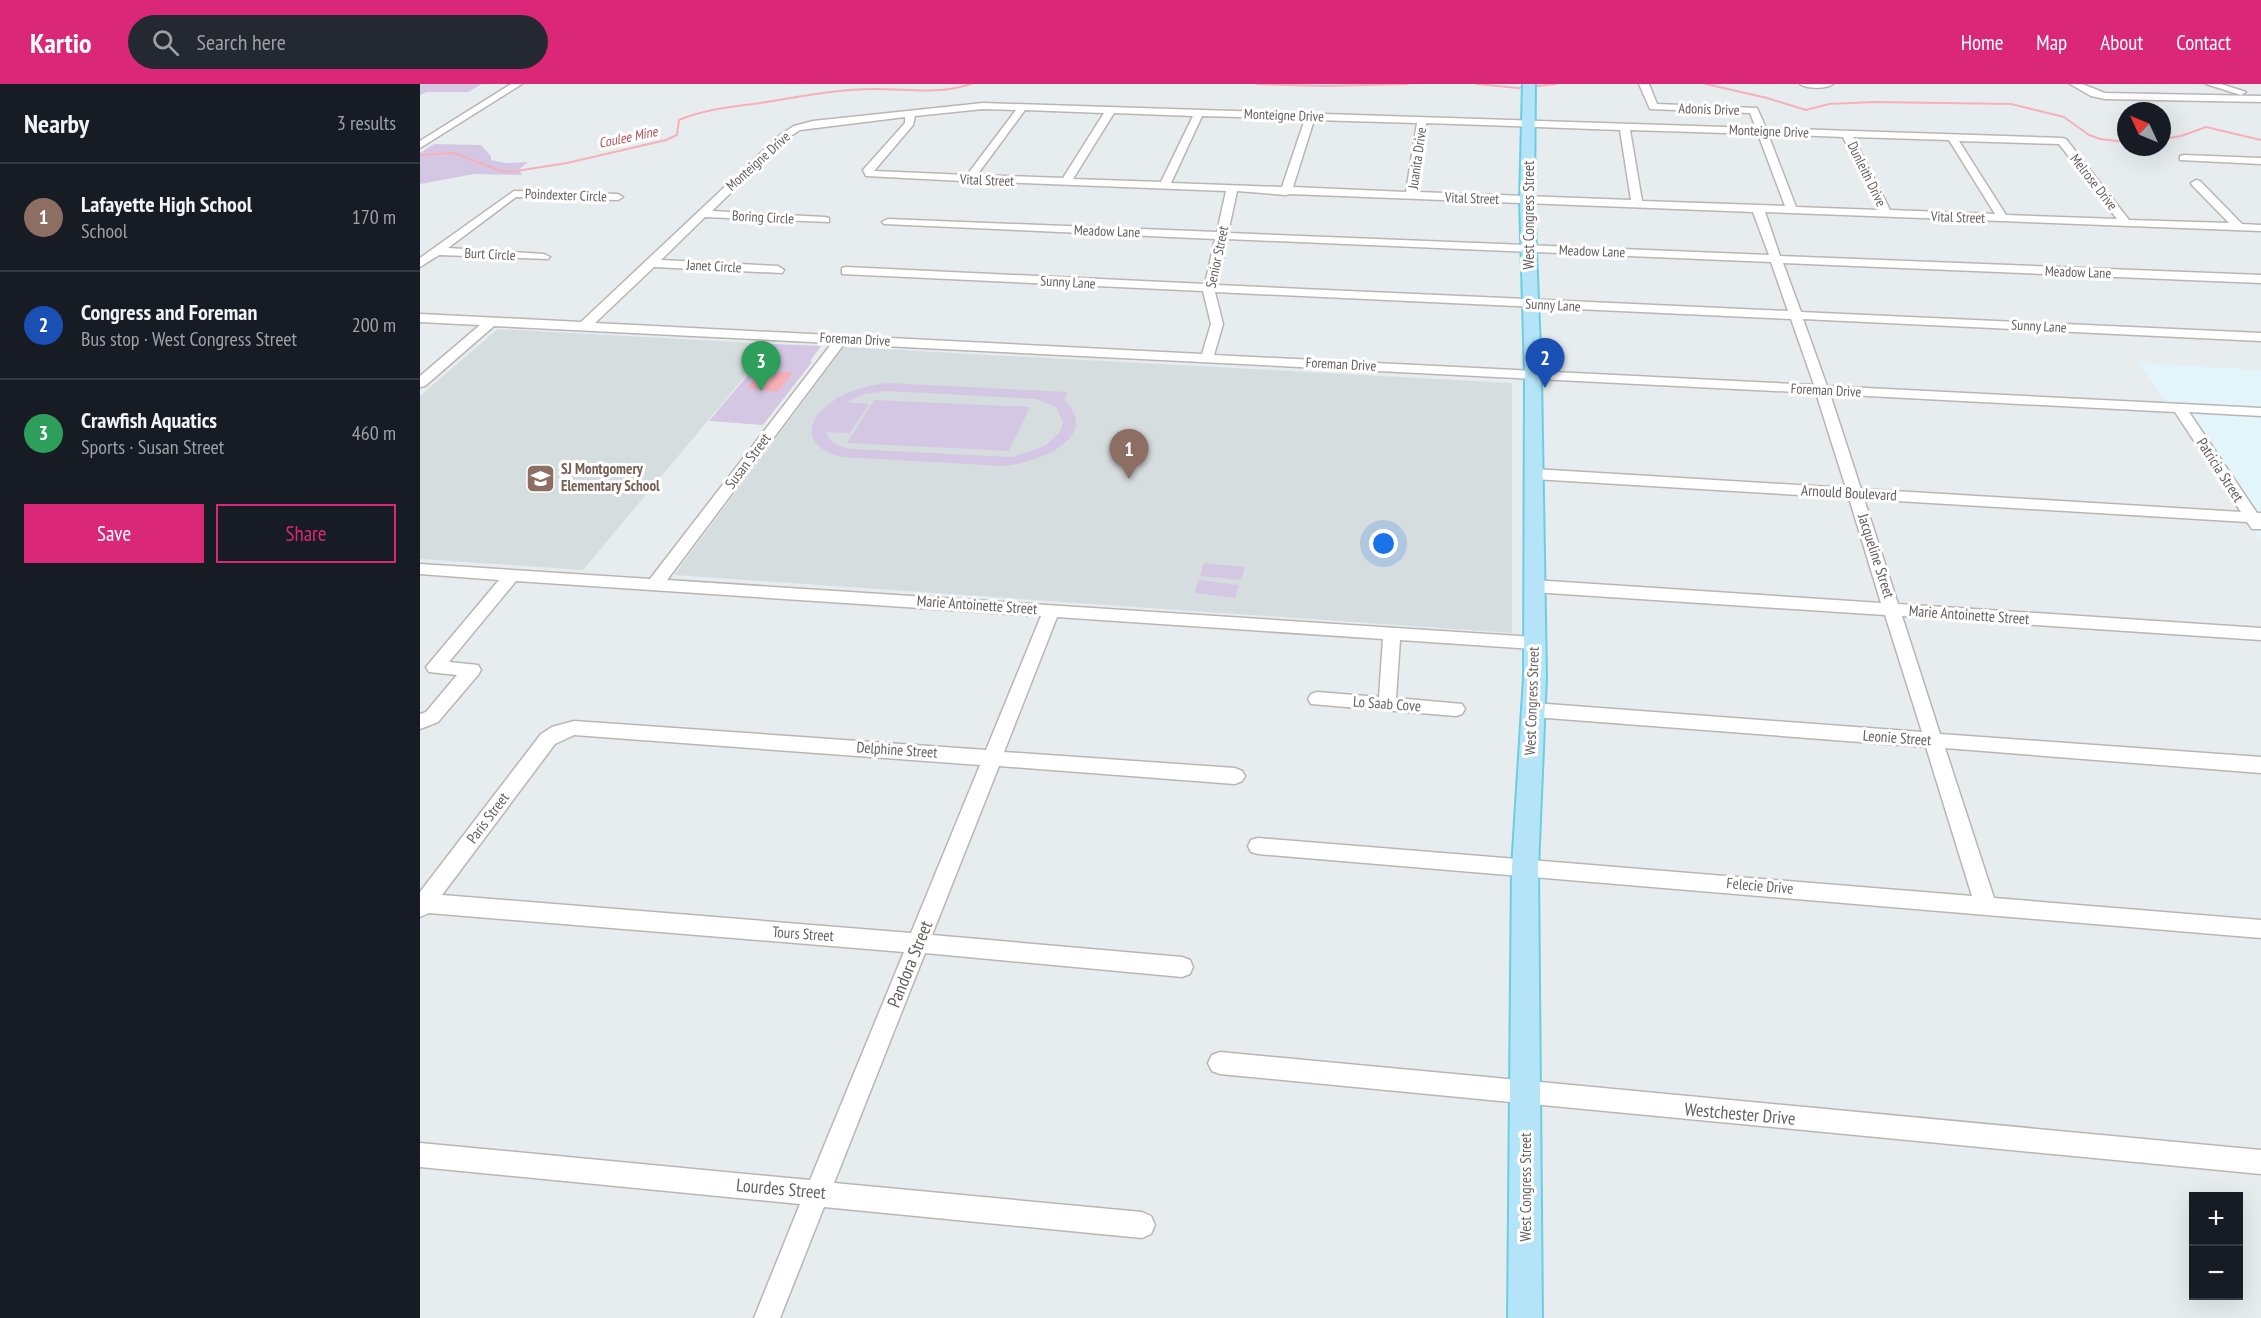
<!DOCTYPE html>
<meta charset="utf-8">
<style>
:root{--surface:#171b24;--page:#242831;--text:#f1f3f6;--muted:#9ea1a6;--line:#363941;--accent:#db2777}
body{margin:0;font-family:"PT Sans Narrow",sans-serif;background:var(--page);color:var(--text)}
.controls{position:absolute;right:18px;bottom:18px;display:grid;overflow:hidden;border-radius:0px;box-shadow:0 6px 24px #0002}
.controls button{width:54px;height:54px;display:grid;place-items:center;padding:0;border:0;border-bottom:2px solid var(--line);background:var(--surface);color:var(--text);font:30px sans-serif}
.compass{position:absolute;left:1697px;top:18px;width:54px;height:54px;border-radius:50%;background:var(--surface);box-shadow:0 6px 24px #0002;rotate:314deg}
.you{position:absolute;left:964px;top:460px;width:21px;height:21px;margin:-15px;border:4px solid #fff;border-radius:50%;background:#1a73e8;box-shadow:0 0 0 9px #1a73e833}
.badge{display:grid;place-items:center;width:39px;height:39px;border-radius:50%;background:var(--accent);color:#fff;font-size:20px;font-weight:700}
.pin{position:absolute;translate:-50% -50px;filter:drop-shadow(0 2px 3px #0008)}
.pin::after{content:'';position:absolute;top:32px;width:21px;height:18px;background:inherit;clip-path:polygon(0 0,100% 0,50% 100%)}
.list{margin:0;padding:0;list-style:none}
h2{display:flex;justify-content:space-between;align-items:center;height:78px;margin:0;padding:0 24px;font-size:26px}
h2 small{font-size:20px;font-weight:400;color:var(--muted)}
.list li{display:grid;grid-template-columns:39px 1fr auto;gap:18px;align-items:center;box-sizing:border-box;height:108px;padding:0 24px;border-top:2px solid var(--line)}
.list b{display:block;font-size:22px;white-space:nowrap}
.list p{margin:0;font-size:20px;white-space:nowrap;color:var(--muted)}
.list em{font-size:20px;font-style:normal;color:var(--muted)}
.actions{display:flex;gap:12px;padding:18px 24px}
.actions a{flex:1;padding:14px 0;border:2px solid var(--accent);border-radius:0px;text-align:center;font-size:21px;color:var(--accent)}
.actions .main{background:var(--accent);color:#fff}
.icon{flex:none;width:33px;height:33px;fill:none;stroke:currentColor;stroke-width:2;stroke-linecap:round;stroke-linejoin:round}
.map{position:relative;flex:none;width:1841px;height:1234px;overflow:hidden}
header{display:flex;align-items:center;gap:36px;box-sizing:border-box;height:84px;padding:0 30px;background:var(--accent);color:#fff}
header strong{font-size:28px}
nav{display:flex;gap:33px;margin-inline-start:auto;font-size:21px}
.search{width:420px;height:54px;background:var(--page);display:flex;align-items:center;gap:15px;box-sizing:border-box;padding:0 21px;border-radius:33px;color:var(--muted);font-size:22px}
main{display:flex}
aside{flex:1;background:var(--surface)}
.map>svg:first-child{display:block}
.commercial{fill:#e1f5fb}
.education{fill:#d6dddf}
.green{fill:#d4c7e4;fill-rule:evenodd}
.water{fill:#f7b0b8}
.lines{fill:none;stroke-linecap:round;stroke-linejoin:round}
.stream{stroke:#f7b0b8;stroke-width:2}
.minor-casing{stroke:#bab5b4;stroke-width:3}
.major-casing{stroke:#6ccee3;stroke-width:4}
.minor{fill:#fff;fill-rule:evenodd}
.major{fill:#b5e3f7;fill-rule:evenodd}
.labels{text-anchor:middle;stroke-width:6;stroke-linejoin:round;paint-order:stroke}
.far-street-label{font-size:14px;fill:#665f5f;stroke:#fff}
.far-water-label{font-size:14px;font-style:italic;fill:#b85457;stroke:#fff}
.street-label{font-size:15px;fill:#665f5f;stroke:#fff}
.education-label{font-size:15px;font-weight:bold;fill:#785e54;stroke:#fff;text-anchor:start}
.near-street-label{font-size:18px;fill:#665f5f;stroke:#fff}
</style>
<header>
<strong>Kartio</strong>
<div class="search"><svg class="icon" aria-label="search" viewBox="0 0 24 24"><circle cx="10" cy="10" r="6"/><path d="M15 15l6 6"/></svg>Search here</div>
<nav><a>Home</a><a>Map</a><a>About</a><a>Contact</a></nav>
</header>
<main>
<aside>
<h2>Nearby<small>3 results</small></h2>
<ul class="list">
<li><span class="badge" style="background:#8d6e63">1</span><div><b>Lafayette High School</b><p>School</p></div><em>170 m</em></li>
<li><span class="badge" style="background:#1a4fb4">2</span><div><b>Congress and Foreman</b><p>Bus stop · West Congress Street</p></div><em>200 m</em></li>
<li><span class="badge" style="background:#2e9e5b">3</span><div><b>Crawfish Aquatics</b><p>Sports · Susan Street</p></div><em>460 m</em></li>
</ul>
<div class="actions"><a class="main">Save</a><a>Share</a></div>
</aside>
<div class="map">
<svg width="1841" height="1234" viewBox="0 0 1841 1234">
<rect width="100%" height="100%" fill="#e7edef"/>
<polygon class="commercial" points="1719,279 1841,286 1841,456"/>
<g class="education">
<polygon points="78,245 352,260 163,486 0,475 0,312"/>
<polygon points="424,263 1092,299 1092,549 254,491"/>
</g>
<g class="green">
<polygon points="0,0 62,0 48,8 7,8 0,11"/>
<polygon points="14,60 61,61 71,72 71,76 86,79 108,78 99,85 102,91 54,90 0,100 0,69"/>
<polygon points="354,260 401,262 390,277 392,278 343,341 289,337"/>
<path d="M468,299L648,308L644,316C684,355 614,380 583,382L422,373C375,361 388,329 423,311C437,304 452,301 468,299ZM467,307L616,315L636,323L643,338L640,348L625,362L592,373L432,365C421,363 410,359 406,348L430,349L449,320L426,318L444,310Z"/>
<polygon points="454,316 610,323 589,367 427,359"/>
<polygon points="784,479 825,483 821,496 780,492"/>
<polygon points="779,496 819,501 815,514 774,509"/>
</g>
<polygon class="water" points="340,288 373,288 358,308 327,304"/>
<g class="lines">
<g class="stream">
<polyline points="837,0 904,2 988,0"/>
<polyline points="1057,0 1098,4 1136,0"/>
<polyline points="1286,0 1347,14 1386,26 1409,20 1454,18 1591,20 1644,33 1669,51 1680,55 1706,58"/>
<polyline points="1742,55 1761,52 1786,43 1841,56"/>
<path d="M0,71L34,69L78,86L90,88L147,79L246,56L257,51L259,36C285,25 313,23 340,19C378,13 417,5 455,5C490,5 517,11 551,0"/>
</g>
<defs>
<g id="minor">
<polygon points="91,0 102,0 0,64 0,57"/>
<path d="M1219,0H1229L1237,20L1337,24L1346,44L1642,54L1646,55L1709,136L1809,139L1772,101L1771,99L1776,96L1780,97L1822,140L1841,141V147L1345,128L1360,172L1841,191V199L1363,179L1381,228L1841,249V257L1383,235L1407,302L1841,324V332L1769,328L1837,429H1841V445H1832L1827,438L1444,415L1478,520L1841,544V556L1482,532L1520,650L1841,673V689L1525,664L1574,814L1841,836V854L838,770L831,768L828,762L831,756L838,754L1552,812L1506,663L1114,633L1108,631L1105,626L1108,621L1114,619L1502,648L1465,531L1113,508L1107,506L1105,502L1107,498L1113,496L1461,519L1429,414L1114,395L1107,390L1114,385L1426,404L1396,309L424,260L247,496L1114,553L1120,555L1123,559L1120,563L1114,565L980,556L976,614L1042,620L1045,625L1042,630L1036,632L891,620L888,615L891,610L897,608L959,613L963,555L637,533L584,668L815,684L822,687L825,692L822,697L815,700L579,682L512,851L762,873L770,876L773,883L770,890L762,893L505,869L414,1099L722,1128L731,1132L735,1141L731,1150L722,1154L404,1123L360,1234H334L380,1120L0,1083V1059L390,1096L484,868L9,829L0,833V808L121,650L132,643L154,637L566,666L621,532L96,497L29,578L58,581L61,586L58,591L18,638L0,645V630L6,628L37,591L9,588L6,583L79,496L0,490V480L230,495L412,259L74,242L5,302L0,303V292L60,241L0,238V230L161,238L360,51L374,42L393,37L563,19L1336,44L1330,29L1230,25ZM563,25L596,26L547,91L454,87L493,41L495,32ZM605,26L684,29L643,94L557,91ZM694,29L773,32L741,98L653,95ZM782,32L885,35L862,103L751,99ZM485,33V39L443,86L446,92L543,97L548,99L553,97L806,107L797,148L468,135L462,138L464,140L795,155L785,200L426,183L422,184V190L783,207L791,240L782,270L175,239L234,183L362,189L364,186L358,182L241,176L285,133L409,138V134L405,133L292,127L366,55L380,46ZM894,36L997,39L986,108L873,103ZM1006,39L1200,46L1211,116L997,108ZM1210,46L1338,50L1365,122L1222,117ZM1348,50L1423,53L1459,126L1376,123ZM1433,53L1529,56L1575,130L1470,126ZM1539,57L1639,60L1697,135L1586,131ZM817,107L866,111L870,110L1333,128L1349,171L808,149ZM807,155L1351,178L1368,227L797,201ZM795,208L1371,235L1394,301L794,271L803,240ZM1410,310L1755,328L1821,428L1441,405ZM154,651L560,681L491,849L22,811L135,660Z"/>
<path d="M1380,0H1413C1406,5 1387,5 1380,0Z"/>
<polygon points="1650,0 1662,0 1685,9 1841,12 1841,18 1685,15 1671,12"/>
<polygon points="1786,0 1801,0 1826,8 1821,11"/>
<polygon points="1764,71 1841,74 1841,80 1760,76 1760,72"/>
<polygon points="94,107 198,110 203,113 198,116 96,113 28,164 124,170 130,173 128,175 19,171 0,183 0,174"/>
<polygon points="800,968 1841,1066 1841,1090 800,990 792,987 788,979 792,971"/>
</g>
<polygon id="major" points="1103,0 1115,0 1114,116 1121,290 1126,593 1118,784 1122,1234 1088,1234 1092,784 1104,593 1105,290 1100,116"/>
</defs>
<use href="#minor" class="minor-casing"/>
<use href="#major" class="major-casing"/>
<use href="#minor" class="minor"/>
<use href="#major" class="major"/>
</g>
<defs>
<symbol id="school-square" viewBox="-11 -11 22 22"><rect x="-9" y="-9" width="18" height="18" rx="4" fill="#8d6e63" stroke="#fff"/><path d="M0-5L7-2L0 1L-7-2ZM-4 1L0 2.5L4 1V4Q0 6-4 4Z" fill="#fff"/></symbol>
</defs>
<g fill-rule="evenodd">
<use href="#school-square" x="104" y="378" width="33" height="33"/>
</g>
<g class="labels">
<g class="far-street-label">
<text transform="translate(1289 25) rotate(2)" y="5">Adonis Drive</text>
<text transform="translate(864 31) rotate(2)" y="5">Monteigne Drive</text>
<text transform="translate(1349 47) rotate(2)" y="5">Monteigne Drive</text>
<text transform="translate(997 74) rotate(-82)" y="5">Juanita Drive</text>
<text transform="translate(338 77) rotate(-42)" y="5">Monteigne Drive</text>
<text transform="translate(1447 90) rotate(64)" y="5">Dunleith Drive</text>
<text transform="translate(567 96) rotate(2)" y="5">Vital Street</text>
<text transform="translate(1674 98) rotate(52)" y="5">Melrose Drive</text>
<text transform="translate(146 111) rotate(2)" y="5">Poindexter Circle</text>
<text transform="translate(1052 114) rotate(2)" y="5">Vital Street</text>
<text transform="translate(343 133) rotate(3)" y="5">Boring Circle</text>
<text transform="translate(1538 133) rotate(2)" y="5">Vital Street</text>
<text transform="translate(687 147) rotate(2)" y="5">Meadow Lane</text>
<text transform="translate(1172 167) rotate(2)" y="5">Meadow Lane</text>
<text transform="translate(70 170) rotate(3)" y="5">Burt Circle</text>
<text transform="translate(797 173) rotate(-78)" y="5">Senior Street</text>
<text transform="translate(294 182) rotate(3)" y="5">Janet Circle</text>
<text transform="translate(1658 188) rotate(2)" y="5">Meadow Lane</text>
<text transform="translate(648 198) rotate(3)" y="5">Sunny Lane</text>
<text transform="translate(1133 221) rotate(3)" y="5">Sunny Lane</text>
<text transform="translate(1619 242) rotate(3)" y="5">Sunny Lane</text>
<text transform="translate(435 255) rotate(3)" y="5">Foreman Drive</text>
<text transform="translate(921 280) rotate(3)" y="5">Foreman Drive</text>
<text transform="translate(1406 306) rotate(3)" y="5">Foreman Drive</text>
</g>
<g class="far-water-label">
<text transform="translate(208 53) rotate(-12)" y="5">Coulee Mine</text>
</g>
<g class="street-label">
<text transform="translate(1109 131) rotate(-90)" y="5">West Congress Street</text>
<text transform="translate(328 377) rotate(-53)" y="5">Susan Street</text>
<text transform="translate(1800 386) rotate(57)" y="5">Patricia Street</text>
<text transform="translate(1429 409) rotate(3)" y="5">Arnould Boulevard</text>
<text transform="translate(1456 472) rotate(72)" y="5">Jacqueline Street</text>
<text transform="translate(557 521) rotate(4)" y="5">Marie Antoinette Street</text>
<text transform="translate(1549 531) rotate(4)" y="5">Marie Antoinette Street</text>
<text transform="translate(1112 617) rotate(-88)" y="5">West Congress Street</text>
<text transform="translate(967 620) rotate(4)" y="5">Lo Saab Cove</text>
<text transform="translate(1477 654) rotate(4)" y="5">Leonie Street</text>
<text transform="translate(477 666) rotate(4)" y="5">Delphine Street</text>
<text transform="translate(68 734) rotate(-53)" y="5">Paris Street</text>
<text transform="translate(1340 802) rotate(5)" y="5">Felecie Drive</text>
<text transform="translate(383 850) rotate(4)" y="5">Tours Street</text>
<text transform="translate(1106 1103) rotate(-90)" y="5">West Congress Street</text>
</g>
<g class="education-label">
<text x="141" y="390">SJ Montgomery<tspan x="141" dy="17">Elementary School</tspan></text>
</g>
<g class="near-street-label">
<text transform="translate(490 880) rotate(-68)" y="6">Pandora Street</text>
<text transform="translate(1320 1030) rotate(5)" y="6">Westchester Drive</text>
<text transform="translate(361 1105) rotate(5)" y="6">Lourdes Street</text>
</g>
</g>
</svg>
<div class="controls">
<button>+</button>
<button>−</button>
</div>
<svg class="compass" viewBox="-18 -18 36 36"><path d="M0-13l5 13h-10z" fill="#e53935"/><path d="M0 13l5-13h-10z" fill="#9ea1a6"/></svg>
<div class="you"></div>
<div class="pin badge" style="left:709px;top:395px;background:#8d6e63">1</div>
<div class="pin badge" style="left:1125px;top:304px;background:#1a4fb4">2</div>
<div class="pin badge" style="left:341px;top:307px;background:#2e9e5b">3</div>
</div>
</main>
